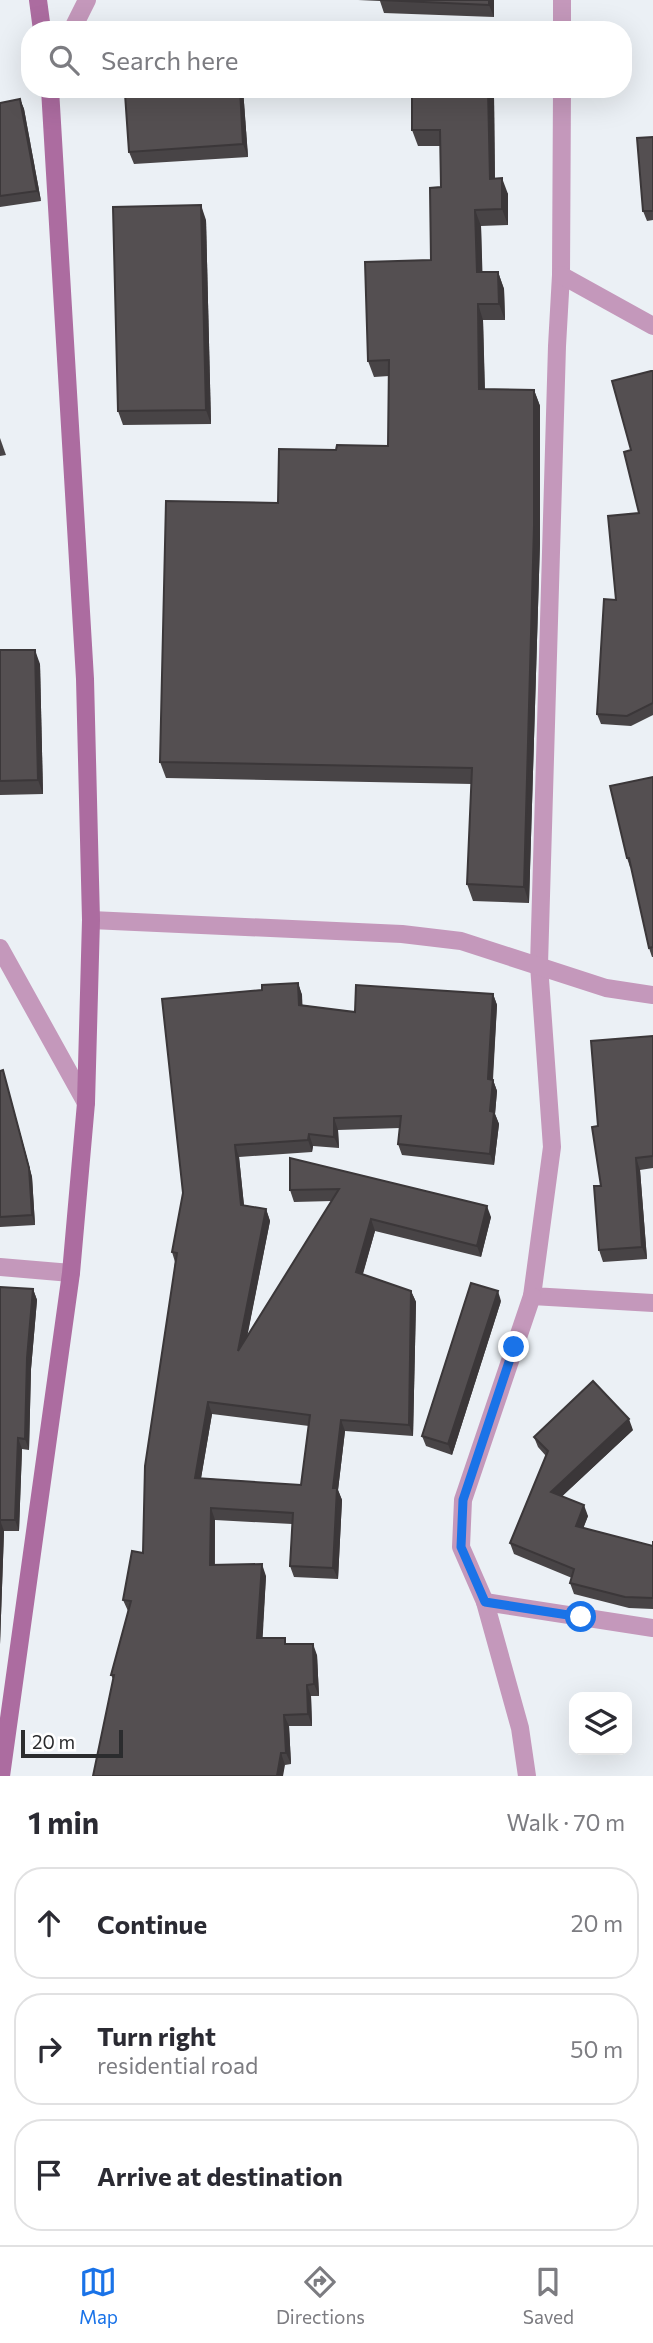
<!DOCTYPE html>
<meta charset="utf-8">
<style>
:root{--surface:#fff;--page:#f7f7f7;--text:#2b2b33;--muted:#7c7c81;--line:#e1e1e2;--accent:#1a73e8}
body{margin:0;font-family:Commissioner,sans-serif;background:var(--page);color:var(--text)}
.controls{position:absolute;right:21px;bottom:21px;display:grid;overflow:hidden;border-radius:14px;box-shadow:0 7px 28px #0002}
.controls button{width:63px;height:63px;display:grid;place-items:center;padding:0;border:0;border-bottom:2px solid var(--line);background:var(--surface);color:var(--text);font:35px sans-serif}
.scale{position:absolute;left:21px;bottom:18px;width:102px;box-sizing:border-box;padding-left:7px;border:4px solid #2b2c2e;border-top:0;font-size:19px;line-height:24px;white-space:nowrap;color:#2b2c2e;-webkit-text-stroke:5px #fff;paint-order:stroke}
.stop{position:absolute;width:21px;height:21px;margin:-16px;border:5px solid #1a73e8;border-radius:50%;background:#fff}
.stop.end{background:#1a73e8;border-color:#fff;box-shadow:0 2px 7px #0008}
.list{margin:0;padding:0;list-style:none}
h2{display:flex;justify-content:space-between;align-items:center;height:91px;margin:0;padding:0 28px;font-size:30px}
h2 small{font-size:23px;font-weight:400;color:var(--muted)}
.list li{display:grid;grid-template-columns:46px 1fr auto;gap:21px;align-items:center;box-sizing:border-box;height:112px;margin:0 14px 14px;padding:0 14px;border:2px solid var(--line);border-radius:28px}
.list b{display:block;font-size:26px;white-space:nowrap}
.list p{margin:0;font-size:23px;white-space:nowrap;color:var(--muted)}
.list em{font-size:23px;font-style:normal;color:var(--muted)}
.icon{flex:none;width:38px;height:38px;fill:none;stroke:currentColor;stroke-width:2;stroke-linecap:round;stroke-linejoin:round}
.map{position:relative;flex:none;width:653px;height:1776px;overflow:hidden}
.search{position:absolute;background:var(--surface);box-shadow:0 7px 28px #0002;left:21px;right:21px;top:21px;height:77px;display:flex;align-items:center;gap:18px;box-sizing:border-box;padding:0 24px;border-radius:28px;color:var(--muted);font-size:26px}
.sheet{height:469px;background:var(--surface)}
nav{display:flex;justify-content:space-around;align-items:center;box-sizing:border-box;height:98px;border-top:2px solid var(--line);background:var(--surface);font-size:19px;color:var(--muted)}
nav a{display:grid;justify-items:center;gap:4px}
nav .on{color:var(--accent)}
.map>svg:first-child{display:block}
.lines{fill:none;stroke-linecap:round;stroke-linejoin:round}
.street{stroke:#c498bb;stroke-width:18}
.secondary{stroke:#ac6ca0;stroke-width:18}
.wall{fill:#484446;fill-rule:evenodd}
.shaded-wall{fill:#3b3739}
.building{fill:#544f51;stroke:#3b3739;stroke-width:2;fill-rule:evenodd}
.route{stroke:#1a73e8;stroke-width:9}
</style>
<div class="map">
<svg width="653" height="1776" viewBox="0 0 653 1776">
<rect width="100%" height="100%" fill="#ebf0f5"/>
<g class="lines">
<g class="street">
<polyline points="72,30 87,0"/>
<polyline points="562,30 562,0"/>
<polyline points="562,89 561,275 557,346 539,965 552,1147 532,1296 653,1303"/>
<polyline points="561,275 653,326"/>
<polyline points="91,920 402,934 461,941 606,988 653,995"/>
<polyline points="0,948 86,1103"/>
<polyline points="0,1267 71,1273"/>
<polyline points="485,1602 653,1628"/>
<polyline points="527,1776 520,1728 485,1602 461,1547 463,1500 532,1296"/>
</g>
<g class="secondary">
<polyline points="38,0 42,30"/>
<polyline points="1,1776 71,1273 86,1103 91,920 85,679 50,89"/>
</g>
</g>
<g class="wall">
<polygon points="358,0 494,0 494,17 384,13 380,1"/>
<polygon points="243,89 248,157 134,164 129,152"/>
<polygon points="494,96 495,178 508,194 508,225 481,226 482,272 498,272 504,289 505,320 483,320 485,389 534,390 540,406 540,542 529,903 473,901 467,884 472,784 166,778 160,762 278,503 336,450 388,446 389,376 374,377 368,361 431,260 441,187 440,146 418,146 412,130"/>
<polygon points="20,99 24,109 41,201 0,207 0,103"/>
<polygon points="653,137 653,220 647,221 643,211"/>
<polygon points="206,220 211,424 123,425 118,411"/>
<polygon points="653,371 653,715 631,726 601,724 597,714 616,600 639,513 631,450"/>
<polygon points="0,438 6,455 0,456"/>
<polygon points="0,650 40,664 43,794 0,795"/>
<polygon points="653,777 653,957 652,957 649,948 631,867 630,867 627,858"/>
<path d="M298,983L302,995V1005L355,1012L493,994L497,1005L493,1080L497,1091L495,1114L499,1124L494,1165L402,1155L398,1144L400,1128L338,1130L339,1148L313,1146L312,1152L239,1157L244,1205L266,1209L270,1221L247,1336L332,1201L294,1202L290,1190V1158L491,1217L481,1257L375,1231L363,1274L411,1291L416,1302L413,1436L345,1431L338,1490L342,1500L338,1579L294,1577L290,1566L292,1524L215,1520V1565L266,1576L262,1638L287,1644L317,1655L319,1696H311L312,1726H289L291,1764L285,1765L113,1679L111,1675L128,1611L123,1600L143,1553L175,1262L172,1252L262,990ZM212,1414L309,1426L301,1485L201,1478Z"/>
<polygon points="653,1036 653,1168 640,1170 647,1259 603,1262 599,1250 601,1186 598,1126"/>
<polygon points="3,1070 32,1177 35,1225 0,1227 0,1071"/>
<polygon points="0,1287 33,1289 37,1300 31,1369 29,1450 22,1449 19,1531 4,1531 0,1644"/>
<polygon points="501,1301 452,1455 426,1446 422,1436"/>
<polygon points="633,1430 562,1496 588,1516 583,1528 653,1546 653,1541 653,1609 629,1608 574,1594 570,1583 572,1578 514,1554 510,1543 546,1456 538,1447 534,1437"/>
</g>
<g class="shaded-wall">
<polygon points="489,0 494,0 494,17 489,5"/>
<polygon points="240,89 243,89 248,157 243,144"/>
<polygon points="488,89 491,89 494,96 495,195 490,179"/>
<polygon points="20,99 24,109 41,201 37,191"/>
<polygon points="502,178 508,194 508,225 502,209"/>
<polygon points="201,205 206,220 211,424 206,410"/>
<polygon points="475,210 481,226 483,289 477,272"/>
<polygon points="498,272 504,289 505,320 499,304"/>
<polygon points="478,304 483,320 485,405 479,389"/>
<polygon points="534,390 540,406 540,542 529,903 524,887"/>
<polygon points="35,650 40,664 43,794 38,780"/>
<polygon points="298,983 302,995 303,1016 299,1005"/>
<polygon points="493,994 497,1005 492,1087 493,1080 497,1091 495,1114 499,1124 494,1165 490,1154 488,1079"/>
<polygon points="3,1070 32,1177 35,1225 32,1215"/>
<polygon points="334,1118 338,1130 339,1148 334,1137"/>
<polygon points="309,1134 313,1146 312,1152 308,1140"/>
<polygon points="235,1145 239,1157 245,1216 241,1205"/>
<polygon points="636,1158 640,1170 647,1259 642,1247"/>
<polygon points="487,1206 491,1217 481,1257 477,1246"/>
<polygon points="266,1209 270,1221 242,1363 238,1351"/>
<polygon points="371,1219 375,1231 360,1283 356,1272"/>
<polygon points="33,1289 37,1300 31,1369 29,1450 25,1439 27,1358"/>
<polygon points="411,1291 416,1302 413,1436 409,1425"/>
<polygon points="498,1291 501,1301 452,1455 448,1444"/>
<polygon points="208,1402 212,1414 199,1490 195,1478"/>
<polygon points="629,1419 633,1430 555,1503 551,1492"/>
<polygon points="341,1420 345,1431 338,1490 342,1500 338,1579 333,1568 333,1488"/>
<polygon points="18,1438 22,1449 19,1531 15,1520"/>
<polygon points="584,1505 588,1516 580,1537 576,1526"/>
<polygon points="211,1508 215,1520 214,1576 210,1565"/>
<polygon points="0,1520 4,1531 0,1644"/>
<polygon points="262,1564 266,1576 262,1650 257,1638"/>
<polygon points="313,1644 317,1655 319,1696 314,1684"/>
<polygon points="307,1685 311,1696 312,1726 308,1714"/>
<polygon points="284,1715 289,1726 291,1764 286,1753"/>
<polygon points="281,1753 285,1765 283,1776 277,1776"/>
</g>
<g class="building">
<polygon points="380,0 489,0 489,5"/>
<polygon points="167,89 240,89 243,144 129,152 125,94 167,91"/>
<polygon points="412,89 488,89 490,179 502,178 502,209 475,210 477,272 498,272 499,304 478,304 479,389 534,390 534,526 524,887 467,884 472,768 160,762 166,501 278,503 279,449 336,450 337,445 388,446 389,360 368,361 365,262 431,260 430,188 441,187 440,130 412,130"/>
<polygon points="20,99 37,191 0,196 0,103"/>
<polygon points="653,137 653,211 643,211 637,138"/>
<polygon points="201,205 206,410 118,411 113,207"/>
<polygon points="651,371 653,371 653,703 627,716 597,714 604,599 616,600 608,516 639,513 624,452 631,450 612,381"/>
<polygon points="0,650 35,650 38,780 0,781"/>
<polygon points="653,777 653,947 649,948 629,858 627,858 610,786"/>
<path d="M298,983L299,1005L355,1012L356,985L493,994L488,1079L493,1080L490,1111L494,1112L490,1154L398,1144L401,1116L334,1118V1137L309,1134L308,1140L235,1145L241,1205L266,1209L238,1351L339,1189L290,1190V1158L487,1206L477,1246L371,1219L356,1272L411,1291L409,1425L341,1420L333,1488H337L333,1568L290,1566L293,1513L211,1508L210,1565L262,1564L257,1638H285V1644H313L314,1684L307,1685L308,1714L284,1715L286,1753H281L277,1776H93L114,1675H111L131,1601L123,1600L132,1551L143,1553L145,1466L177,1253L172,1252L183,1193L162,999L262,990V985ZM208,1402L310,1415L301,1485L195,1478Z"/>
<polygon points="653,1036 653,1156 636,1158 642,1247 599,1250 594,1186 601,1186 592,1127 598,1126 591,1041"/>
<polygon points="3,1070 29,1168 32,1215 0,1217 0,1071"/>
<polygon points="471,1283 498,1291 448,1444 422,1436"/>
<polygon points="0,1287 33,1289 27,1358 25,1439 18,1438 15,1520 0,1520 0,1524"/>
<polygon points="593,1381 629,1419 551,1492 584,1505 576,1526 653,1546 653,1541 653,1598 625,1597 570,1583 574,1569 510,1543 548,1451 534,1437"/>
</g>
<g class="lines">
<polyline class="route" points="514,1347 463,1500 461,1547 485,1602 581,1617"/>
</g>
</svg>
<div class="controls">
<button><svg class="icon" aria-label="layers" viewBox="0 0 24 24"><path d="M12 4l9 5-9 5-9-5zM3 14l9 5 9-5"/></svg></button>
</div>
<div class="scale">20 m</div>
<div class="stop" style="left:581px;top:1617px"></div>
<div class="stop end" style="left:514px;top:1347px"></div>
<div class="search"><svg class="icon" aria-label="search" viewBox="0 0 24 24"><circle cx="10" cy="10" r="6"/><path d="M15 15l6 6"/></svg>Search here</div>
</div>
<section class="sheet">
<h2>1 min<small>Walk · 70 m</small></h2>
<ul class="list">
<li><svg class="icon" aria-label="ahead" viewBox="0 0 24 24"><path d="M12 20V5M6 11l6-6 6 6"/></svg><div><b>Continue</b></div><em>20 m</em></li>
<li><svg class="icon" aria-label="right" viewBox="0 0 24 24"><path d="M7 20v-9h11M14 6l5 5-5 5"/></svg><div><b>Turn right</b><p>residential road</p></div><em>50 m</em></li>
<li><svg class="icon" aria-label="arrive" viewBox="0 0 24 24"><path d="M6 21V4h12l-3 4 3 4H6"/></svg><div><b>Arrive at destination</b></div></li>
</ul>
</section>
<nav>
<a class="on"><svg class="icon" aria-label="map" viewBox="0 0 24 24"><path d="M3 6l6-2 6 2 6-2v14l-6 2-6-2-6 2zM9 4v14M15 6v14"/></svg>Map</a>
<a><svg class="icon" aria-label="directions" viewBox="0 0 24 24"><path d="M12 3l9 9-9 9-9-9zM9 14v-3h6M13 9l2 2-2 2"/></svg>Directions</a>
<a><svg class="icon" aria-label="saved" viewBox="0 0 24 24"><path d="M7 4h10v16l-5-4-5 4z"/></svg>Saved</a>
</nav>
